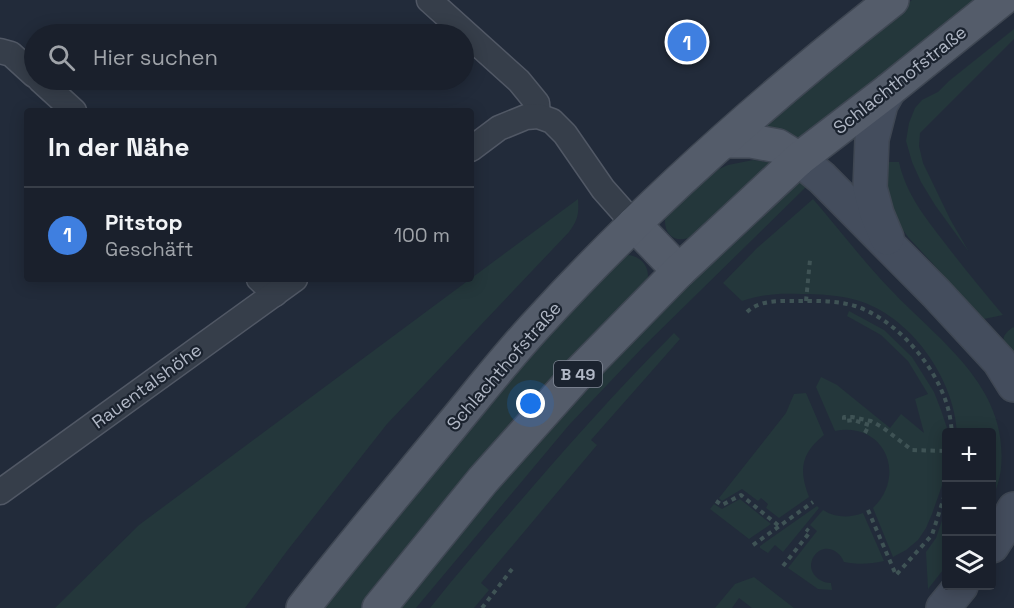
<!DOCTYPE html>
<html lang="de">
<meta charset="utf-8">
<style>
:root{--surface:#1a202c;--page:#232834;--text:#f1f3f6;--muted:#9fa3a9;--line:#383e48;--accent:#ea580c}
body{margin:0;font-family:"Space Grotesk",sans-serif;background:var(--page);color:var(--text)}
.controls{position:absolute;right:18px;bottom:18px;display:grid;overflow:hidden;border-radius:6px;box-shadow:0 3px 15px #0003}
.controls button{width:54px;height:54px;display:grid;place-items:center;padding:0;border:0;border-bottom:2px solid var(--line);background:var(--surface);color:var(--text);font:30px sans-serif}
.you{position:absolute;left:531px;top:404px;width:21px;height:21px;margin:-15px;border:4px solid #fff;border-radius:50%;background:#1a73e8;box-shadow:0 0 0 9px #1a73e833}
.badge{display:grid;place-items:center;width:39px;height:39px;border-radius:50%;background:var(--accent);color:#fff;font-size:20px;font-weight:700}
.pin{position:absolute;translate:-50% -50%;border:3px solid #fff;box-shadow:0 2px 6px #0006}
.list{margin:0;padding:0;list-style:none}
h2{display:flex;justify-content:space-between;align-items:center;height:78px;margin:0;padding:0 24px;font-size:26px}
h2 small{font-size:20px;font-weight:400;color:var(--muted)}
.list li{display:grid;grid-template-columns:39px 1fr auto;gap:18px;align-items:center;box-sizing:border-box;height:96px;padding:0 24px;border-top:2px solid var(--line)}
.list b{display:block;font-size:22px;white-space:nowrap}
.list p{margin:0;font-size:20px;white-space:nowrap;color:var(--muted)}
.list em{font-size:20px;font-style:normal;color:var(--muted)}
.icon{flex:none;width:33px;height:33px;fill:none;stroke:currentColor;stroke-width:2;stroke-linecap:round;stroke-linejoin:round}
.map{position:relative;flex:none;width:1014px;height:608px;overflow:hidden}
.search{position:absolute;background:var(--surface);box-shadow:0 3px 15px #0003;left:24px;top:24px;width:450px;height:66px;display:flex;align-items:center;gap:15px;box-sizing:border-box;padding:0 21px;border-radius:33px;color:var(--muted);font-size:22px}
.panel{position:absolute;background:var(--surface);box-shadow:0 3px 15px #0003;left:24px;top:108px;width:450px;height:174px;border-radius:6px}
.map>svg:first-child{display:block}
.green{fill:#24373b}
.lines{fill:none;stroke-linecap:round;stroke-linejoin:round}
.street-casing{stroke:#515865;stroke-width:27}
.secondary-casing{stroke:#3f4753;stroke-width:36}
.primary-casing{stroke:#3f4753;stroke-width:36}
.path{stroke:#3f5355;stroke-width:4;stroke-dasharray:4.5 4.5;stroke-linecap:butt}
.street{stroke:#363e4a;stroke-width:24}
.secondary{stroke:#444d5d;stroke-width:33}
.primary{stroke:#545c6a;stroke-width:33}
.labels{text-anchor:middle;stroke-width:4.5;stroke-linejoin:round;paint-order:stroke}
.shield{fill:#1b232f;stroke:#848b99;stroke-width:1.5}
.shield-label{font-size:16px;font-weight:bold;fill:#b1b8c6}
.street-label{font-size:18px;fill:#b1b8c6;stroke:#1b232f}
</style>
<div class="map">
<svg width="1014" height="608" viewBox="0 0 1014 608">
<rect width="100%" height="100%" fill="#222b3a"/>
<g class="green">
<polygon points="912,0 981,0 802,142 778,130 764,126 865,37"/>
<polygon points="1014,29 1014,39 920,133 919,146 923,163 950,219 969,252 935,205 921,182 912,162 906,141 909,123 915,108 922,100 938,92 949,81"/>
<path d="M753,160L775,163L696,235C675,246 661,235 666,212L710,173L728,165Z"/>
<path d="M881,162H899C906,194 925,217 944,242C963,267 983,291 1003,315L984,319L908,237L898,223L890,210Z"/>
<polygon points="797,176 809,184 645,345 569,425 416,608 395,608 582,387"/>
<path d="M578,199C579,214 578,220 569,232L387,424L287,551L245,608H55L139,525Z"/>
<path d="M813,199C839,229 863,261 890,289C939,341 1009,386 1001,468C1000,480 995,491 992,503V432H957C954,378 910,315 856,300C839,295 819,294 801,294C781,293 762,294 742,301L723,283L757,248Z"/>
<path d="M629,255C643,257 651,269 647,283L409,547L363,608H323L447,441L619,256Z"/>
<path d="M849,311L884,330L912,357L934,392L941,410L947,428L946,474L932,514L926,528L918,540L906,550L893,557L873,508C908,474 883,421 835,431L816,387L821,377L837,385L890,428L901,414L924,433L915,399L928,394L908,361L881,335L847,316Z"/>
<path d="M1013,327L1014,328V356C1004,342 997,339 1013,327Z"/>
<path d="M674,333L680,339L591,440L597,445L481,583L489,590L474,608H430C456,575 483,544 510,513C563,451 617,390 674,333Z"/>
<path d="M806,393L824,435C800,454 799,471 809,497L779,518L766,508L768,504L761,498L758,501L742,489L722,501L719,498L786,413L794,394Z"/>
<polygon points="740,499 771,524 749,539 710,509 714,504 722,509"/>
<polygon points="817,506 819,508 783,552 775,545 768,553 760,548 760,546"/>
<polygon points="946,509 946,566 928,589 926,552 936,538"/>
<path d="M823,510C836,518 849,518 863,513L884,561C870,564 859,565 844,562C839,549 823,543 814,556C805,570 818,583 831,583L832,590L818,589L788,568L817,531L810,525Z"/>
<polygon points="754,577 794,608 752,608 739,598 732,608 715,608 735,584"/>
</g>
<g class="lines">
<defs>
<g id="street">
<polyline points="429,0 519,81 537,103 538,116"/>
<polyline points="0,51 11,54 34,75"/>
<polyline points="40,80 74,111"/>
<polyline points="471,149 499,128 526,117 538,116 552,121 565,134 603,189 634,224"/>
<polyline points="259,279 275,294"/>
<polyline points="0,492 295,279"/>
</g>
<g id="secondary">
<polyline points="799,159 822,178 936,293 999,361 1014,385"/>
<polyline points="887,238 877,214 870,188 872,139 881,104 889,90"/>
<polyline points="992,546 1006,524 1014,509"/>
<polyline points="943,608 961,586"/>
</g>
<g id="primary">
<polyline points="724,141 751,141 778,146 799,159"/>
<polyline points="634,224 679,271"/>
<path d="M303,608C351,546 402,486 452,425C481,390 509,354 540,321C647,204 767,98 892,0"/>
<polyline points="379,608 483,480 576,376 679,271 799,159 889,90 1001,0"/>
</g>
</defs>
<use href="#street" class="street-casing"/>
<use href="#secondary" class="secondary-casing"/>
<use href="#primary" class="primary-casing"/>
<g class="path">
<polyline points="806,301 810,260"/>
<path d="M747,312C759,300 779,301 795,301C815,301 835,300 855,306C896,319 935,365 947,405C950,414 951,424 952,432"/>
<polyline points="865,433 869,425 853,420 844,421 844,417 852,417 871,421 882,427 912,450 946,451"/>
<polyline points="716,501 722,505 741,495 779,526"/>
<polyline points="868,510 896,575 932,535 946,491"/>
<polyline points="753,545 813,502"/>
<polyline points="783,566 810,532 806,529"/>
<polyline points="482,608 512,569"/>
</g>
<use href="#street" class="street"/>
<use href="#secondary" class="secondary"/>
<use href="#primary" class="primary"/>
</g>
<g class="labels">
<rect class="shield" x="554" y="361" width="48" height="26" rx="4.5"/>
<g class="shield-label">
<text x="578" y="380">B 49</text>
</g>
<g class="street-label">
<text transform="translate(900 80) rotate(-38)" y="6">Schlachthofstraße</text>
<text transform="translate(504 366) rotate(-49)" y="6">Schlachthofstraße</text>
<text transform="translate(147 386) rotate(-36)" y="6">Rauentalshöhe</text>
</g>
</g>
</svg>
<div class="controls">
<button>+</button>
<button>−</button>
<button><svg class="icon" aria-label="layers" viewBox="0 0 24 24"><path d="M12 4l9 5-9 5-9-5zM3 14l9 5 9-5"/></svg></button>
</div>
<div class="you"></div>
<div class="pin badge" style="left:687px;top:42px;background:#3f7fe0">1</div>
<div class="search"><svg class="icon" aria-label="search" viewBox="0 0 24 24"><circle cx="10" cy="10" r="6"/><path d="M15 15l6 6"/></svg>Hier suchen</div>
<section class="panel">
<h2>In der Nähe<small></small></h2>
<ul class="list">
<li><span class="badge" style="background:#3f7fe0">1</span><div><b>Pitstop</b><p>Geschäft</p></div><em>100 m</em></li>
</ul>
</section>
</div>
